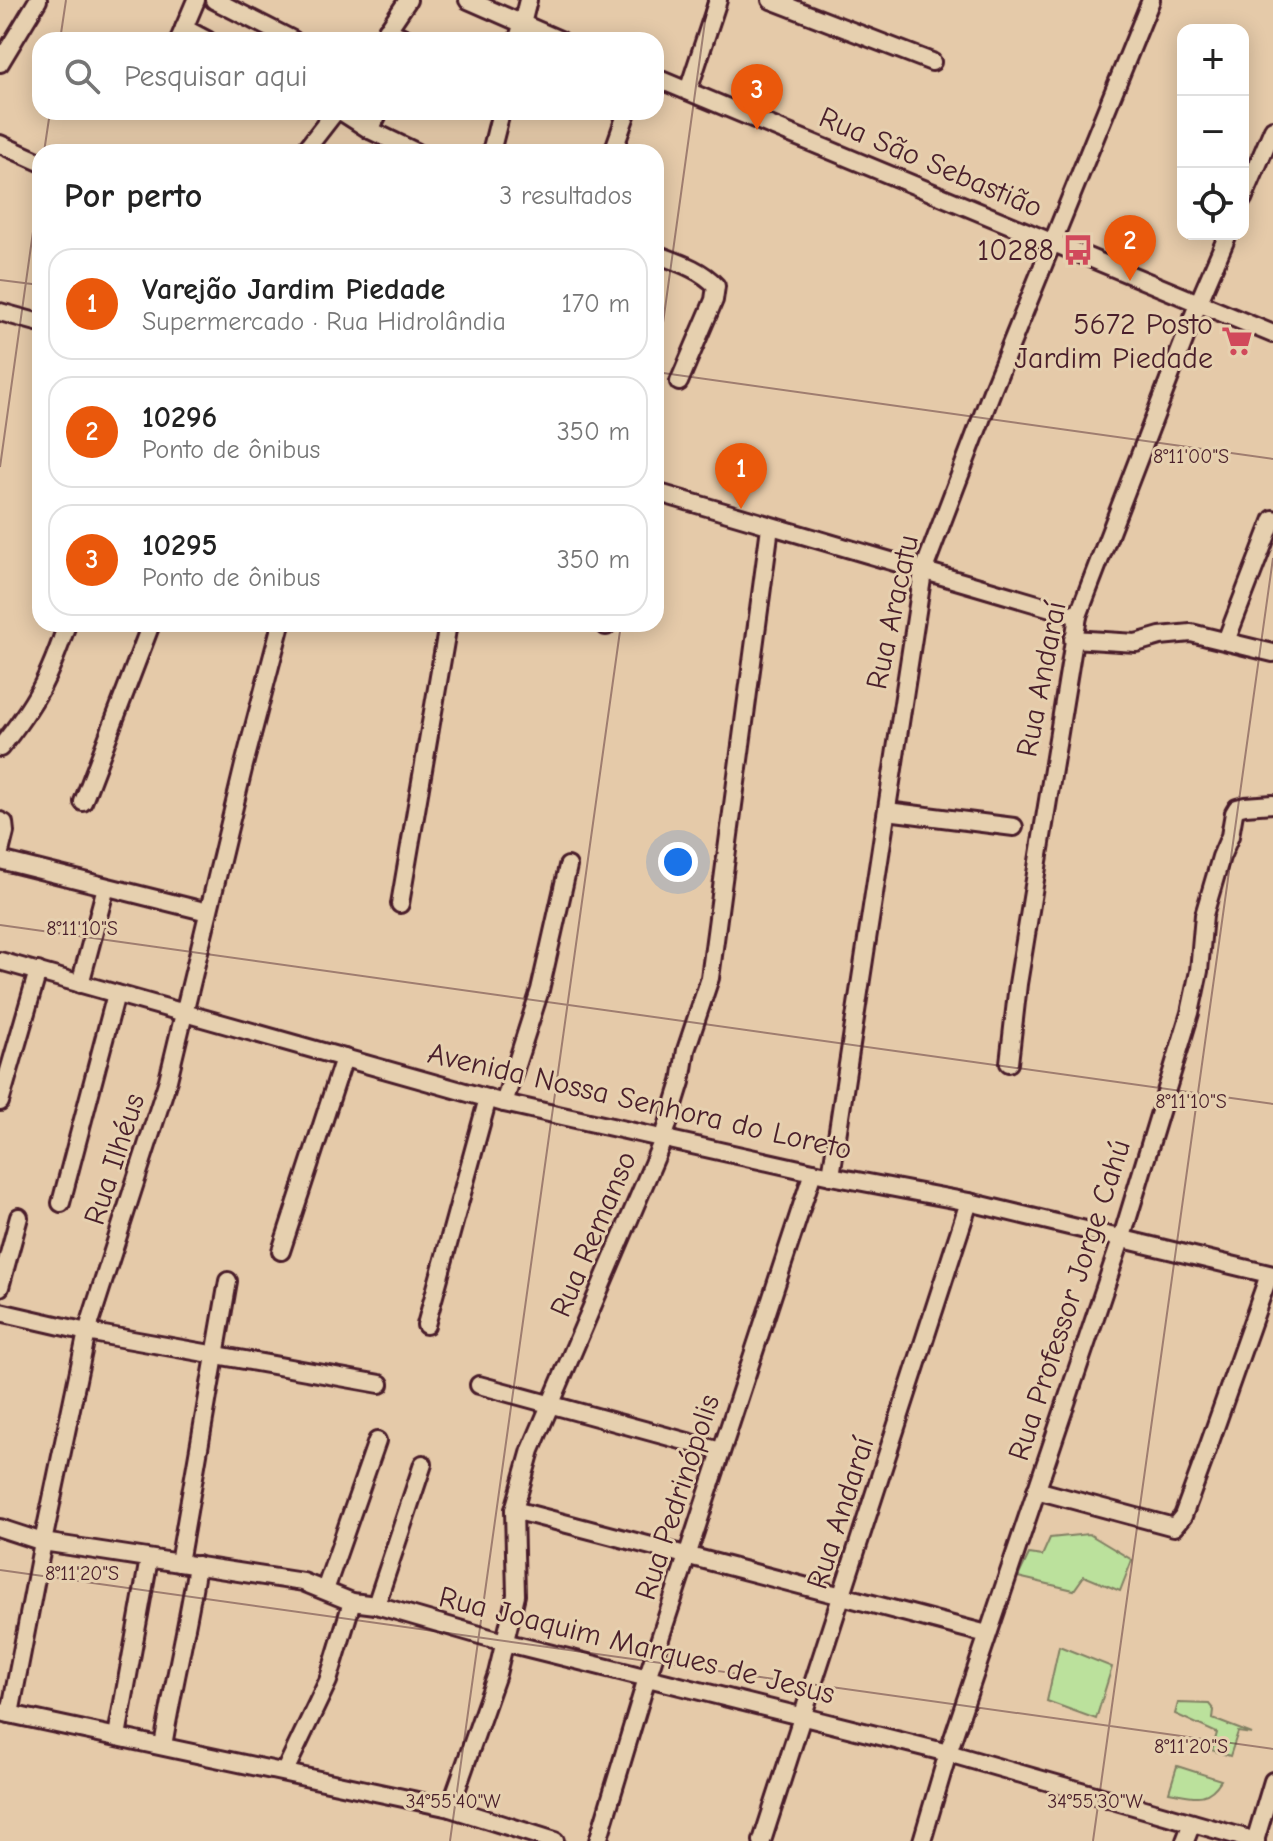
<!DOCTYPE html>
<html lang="pt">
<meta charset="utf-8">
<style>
:root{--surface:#fff;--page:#f2f2f2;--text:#222;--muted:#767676;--line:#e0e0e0;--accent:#ea580c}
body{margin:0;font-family:"Comic Neue",sans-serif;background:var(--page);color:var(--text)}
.controls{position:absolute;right:24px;top:24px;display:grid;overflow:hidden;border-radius:16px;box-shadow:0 4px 20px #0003}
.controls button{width:72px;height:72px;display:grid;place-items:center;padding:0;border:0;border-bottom:2px solid var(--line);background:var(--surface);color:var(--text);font:40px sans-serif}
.you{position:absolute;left:678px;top:862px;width:28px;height:28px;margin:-20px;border:6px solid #fff;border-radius:50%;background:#1a73e8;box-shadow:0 0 0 12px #1a73e833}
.badge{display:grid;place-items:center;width:52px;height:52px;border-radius:50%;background:var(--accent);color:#fff;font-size:26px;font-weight:700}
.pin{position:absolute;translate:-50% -66px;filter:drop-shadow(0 2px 4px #0008)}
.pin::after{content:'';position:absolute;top:42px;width:28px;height:24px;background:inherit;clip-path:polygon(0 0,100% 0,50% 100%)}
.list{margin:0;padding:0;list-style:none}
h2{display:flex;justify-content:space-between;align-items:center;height:104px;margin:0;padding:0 32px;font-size:34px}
h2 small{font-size:26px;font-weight:400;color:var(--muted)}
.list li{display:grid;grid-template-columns:52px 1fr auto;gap:24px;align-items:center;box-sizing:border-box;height:112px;margin:0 16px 16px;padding:0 16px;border:2px solid var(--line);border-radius:24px}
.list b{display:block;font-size:30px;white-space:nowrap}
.list p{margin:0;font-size:26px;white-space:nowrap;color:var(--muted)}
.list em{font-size:26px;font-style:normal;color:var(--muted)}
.icon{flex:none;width:44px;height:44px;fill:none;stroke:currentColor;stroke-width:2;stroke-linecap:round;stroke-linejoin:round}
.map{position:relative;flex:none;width:1273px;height:1841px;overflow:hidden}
.search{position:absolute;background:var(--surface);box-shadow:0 4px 20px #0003;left:32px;top:32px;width:632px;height:88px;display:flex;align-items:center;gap:20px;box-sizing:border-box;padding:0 28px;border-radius:24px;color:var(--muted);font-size:30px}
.panel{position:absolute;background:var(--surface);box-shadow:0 4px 20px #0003;left:32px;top:144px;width:632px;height:488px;border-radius:24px}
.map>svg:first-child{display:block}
.green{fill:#bbe19c;stroke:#828064;stroke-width:2}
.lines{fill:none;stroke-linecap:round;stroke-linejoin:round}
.minor-casing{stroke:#4a1f2b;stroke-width:22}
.minor{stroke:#e6d0af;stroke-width:16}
.ticks{fill:none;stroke:#4a1f2b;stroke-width:2;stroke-opacity:0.45}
.labels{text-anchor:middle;stroke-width:6;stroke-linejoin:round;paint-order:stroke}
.street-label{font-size:30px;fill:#4a1f2b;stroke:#e6d0af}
.poi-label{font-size:30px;fill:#4a1f2b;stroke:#e6d0af;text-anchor:end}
.ticks-label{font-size:20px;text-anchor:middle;fill:#4a1f2b;stroke:#e6d0af;stroke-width:6;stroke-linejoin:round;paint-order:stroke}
</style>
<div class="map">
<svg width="1273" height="1841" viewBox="0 0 1273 1841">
<rect width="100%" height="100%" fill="#e5caa9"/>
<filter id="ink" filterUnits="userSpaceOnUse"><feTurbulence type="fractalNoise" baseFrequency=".0125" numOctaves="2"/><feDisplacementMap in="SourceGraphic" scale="16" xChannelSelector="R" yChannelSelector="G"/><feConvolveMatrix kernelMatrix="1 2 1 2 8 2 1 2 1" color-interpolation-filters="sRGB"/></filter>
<g filter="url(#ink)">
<g class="green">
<polygon points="1089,1534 1132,1560 1120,1591 1084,1576 1074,1590 1018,1577 1029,1554 1042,1556 1050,1538"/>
<polygon points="1059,1646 1112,1667 1096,1719 1047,1701"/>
<polygon points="1178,1703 1209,1704 1214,1710 1213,1719 1252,1734 1238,1732 1230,1756 1212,1750 1217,1733 1175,1714"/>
<path d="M1177,1766L1221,1780C1207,1803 1193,1796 1169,1792Z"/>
</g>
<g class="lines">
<defs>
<g id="minor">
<polyline points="214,0 293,40"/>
<polyline points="468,0 560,40"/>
<polyline points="771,0 932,62"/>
<polyline points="184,28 207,40"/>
<polyline points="387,30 409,40"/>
<polyline points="179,40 196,0"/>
<polyline points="381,40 408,0"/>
<polyline points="518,40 528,0"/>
<polyline points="0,63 38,0"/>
<polyline points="656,78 1273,334"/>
<polyline points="688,91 718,0"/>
<polyline points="342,112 370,130 416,152"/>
<polyline points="370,130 379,112"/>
<polyline points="0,144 40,162"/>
<polyline points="304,152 335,112"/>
<polyline points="491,152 501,112"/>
<polyline points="613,152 627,112"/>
<polyline points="1243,199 1273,129"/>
<path d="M656,254C677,262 701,269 716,286L714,300L679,382"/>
<polyline points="0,312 40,323"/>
<polyline points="656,492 1078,616"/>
<polyline points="606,626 606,624"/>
<polyline points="1073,639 1136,643 1160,636 1191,633 1273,653"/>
<polyline points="1226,641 1273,519"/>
<path d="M0,748C36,703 49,678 67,624"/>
<polyline points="83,802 151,624"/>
<polyline points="887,811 1014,827"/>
<polyline points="0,821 4,823 5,832 0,852"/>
<polyline points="0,860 208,912"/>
<polyline points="400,904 448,624"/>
<polyline points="0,961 504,1103 831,1176 969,1202 1273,1275"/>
<polyline points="80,984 106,887"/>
<polyline points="1009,1063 1018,984 1078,616 1198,304 1228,234"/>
<polyline points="0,1102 38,971"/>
<polyline points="504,1103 540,990 568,866"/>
<polyline points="831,1176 923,572 992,391 1151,0"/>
<polyline points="61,1203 116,994"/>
<polyline points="281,1251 344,1058"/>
<polyline points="0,1287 19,1217"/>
<polyline points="0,1312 87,1332 380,1384"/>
<polyline points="426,1325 488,1098"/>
<polyline points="479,1385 721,1451"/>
<polyline points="1036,1490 1174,1527 1183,1516 1204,1459 1269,1275"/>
<polyline points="514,1510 987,1634"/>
<polyline points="0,1528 43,1542 303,1582 352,1602 376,1605 504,1642 948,1753 1256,1841"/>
<polyline points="179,1563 228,1281"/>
<polyline points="325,1590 377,1441"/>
<polyline points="376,1605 423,1464"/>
<polyline points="0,1712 450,1808 555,1841"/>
<polyline points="10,1714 43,1542 87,1332 168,1080 244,765 281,624"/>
<polyline points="117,1736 149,1559"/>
<path d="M163,1746C173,1685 188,1626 197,1565"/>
<polyline points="285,1771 328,1681 352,1602"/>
<polyline points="450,1808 497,1674 516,1595 514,1510 531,1450 663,1140 681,1082 686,1050 710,978 770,527"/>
<polyline points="598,1841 647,1678 813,1172"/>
<polyline points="762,1841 969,1202"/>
<polyline points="922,1841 948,1753 1122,1237 1190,1013 1199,971 1204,915 1221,857 1230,836 1234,813 1237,808 1245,806 1273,804"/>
<polyline points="1185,1841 1192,1823"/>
<polyline points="1255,1841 1273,1781"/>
</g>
</defs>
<use href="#minor" class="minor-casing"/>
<use href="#minor" class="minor"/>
</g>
</g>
<path class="ticks" d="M60,40L66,0M44,152L50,112M0,280L40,285M656,372L1273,459M656,373L708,0M0,467L40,182M0,925L1273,1104M0,1570L1273,1749M450,1841L621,624M1093,1841L1273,558"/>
<defs>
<symbol id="bus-bare" viewBox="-9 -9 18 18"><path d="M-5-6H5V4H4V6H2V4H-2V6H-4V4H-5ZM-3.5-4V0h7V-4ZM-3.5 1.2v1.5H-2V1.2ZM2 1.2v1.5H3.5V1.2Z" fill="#d1495b" stroke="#e6d0af" stroke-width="2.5" paint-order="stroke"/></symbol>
<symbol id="supermarket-bare" viewBox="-9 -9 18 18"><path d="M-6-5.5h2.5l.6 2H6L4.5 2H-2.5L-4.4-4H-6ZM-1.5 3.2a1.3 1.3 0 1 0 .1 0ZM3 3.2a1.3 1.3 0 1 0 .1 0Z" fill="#d1495b" stroke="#e6d0af" stroke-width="2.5" paint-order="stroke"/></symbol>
</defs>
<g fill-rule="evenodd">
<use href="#bus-bare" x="1056" y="228" width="44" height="44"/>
<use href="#supermarket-bare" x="1215" y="319" width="44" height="44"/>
</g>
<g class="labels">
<g class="street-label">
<text transform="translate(931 162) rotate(23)" y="10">Rua São Sebastião</text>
<text transform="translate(892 612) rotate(-78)" y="10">Rua Aracatu</text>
<text transform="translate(1041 679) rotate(-79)" y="10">Rua Andaraí</text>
<text transform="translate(640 1101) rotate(13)" y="10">Avenida Nossa Senhora do Loreto</text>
<text transform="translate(114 1159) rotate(-72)" y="10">Rua Ilhéus</text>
<text transform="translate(593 1234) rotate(-67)" y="10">Rua Remanso</text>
<text transform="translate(1069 1300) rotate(-72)" y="10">Rua Professor Jorge Cahú</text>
<text transform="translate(677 1497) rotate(-72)" y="10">Rua Pedrinópolis</text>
<text transform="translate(840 1513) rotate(-72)" y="10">Rua Andaraí</text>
<text transform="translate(637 1645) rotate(14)" y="10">Rua Joaquim Marques de Jesus</text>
</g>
<g class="poi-label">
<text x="1054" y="260">10288</text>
<text x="1213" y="334">5672 Posto<tspan x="1213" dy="34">Jardim Piedade</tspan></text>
</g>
</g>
<g class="ticks-label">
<text x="1191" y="463">8°11'00"S</text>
<text x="82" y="935">8°11'10"S</text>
<text x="1191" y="1108">8°11'10"S</text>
<text x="82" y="1580">8°11'20"S</text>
<text x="1191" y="1753">8°11'20"S</text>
<text x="453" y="1808">34°55'40"W</text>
<text x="1095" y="1808">34°55'30"W</text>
</g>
</svg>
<div class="controls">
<button>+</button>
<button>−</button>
<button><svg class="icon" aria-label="locate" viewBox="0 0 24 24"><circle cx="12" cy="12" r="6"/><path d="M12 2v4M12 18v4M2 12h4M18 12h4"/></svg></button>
</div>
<div class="you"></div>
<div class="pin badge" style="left:741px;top:509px">1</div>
<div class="pin badge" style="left:1130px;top:281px">2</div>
<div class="pin badge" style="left:757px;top:130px">3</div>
<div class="search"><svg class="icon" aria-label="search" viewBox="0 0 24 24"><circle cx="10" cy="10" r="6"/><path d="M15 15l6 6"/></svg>Pesquisar aqui</div>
<section class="panel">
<h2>Por perto<small>3 resultados</small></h2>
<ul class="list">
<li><span class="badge">1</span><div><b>Varejão Jardim Piedade</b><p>Supermercado · Rua Hidrolândia</p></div><em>170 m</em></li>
<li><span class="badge">2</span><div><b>10296</b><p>Ponto de ônibus</p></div><em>350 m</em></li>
<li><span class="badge">3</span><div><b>10295</b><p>Ponto de ônibus</p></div><em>350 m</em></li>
</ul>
</section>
</div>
